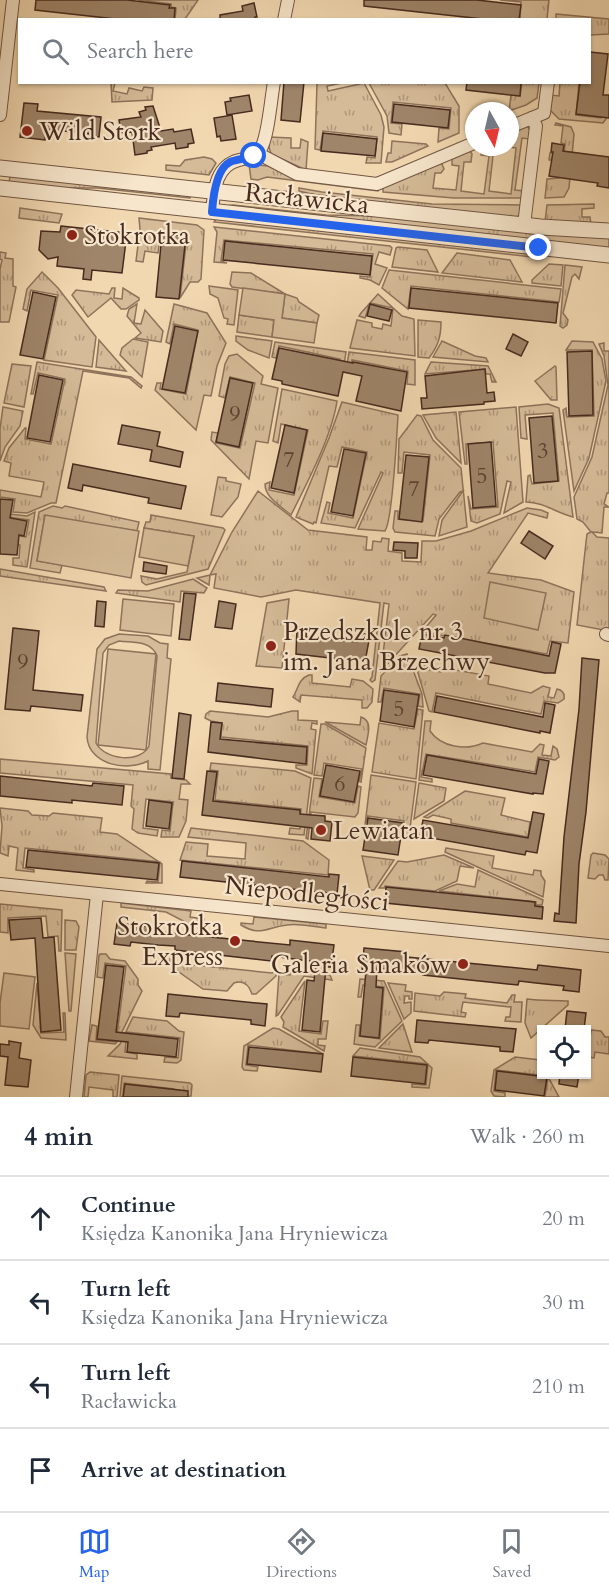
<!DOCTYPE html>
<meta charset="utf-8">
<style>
:root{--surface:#fff;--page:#f6f6f7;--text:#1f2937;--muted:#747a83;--line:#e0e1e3;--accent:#2563eb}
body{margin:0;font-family:Cardo,serif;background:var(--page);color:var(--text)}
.controls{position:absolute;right:18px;bottom:18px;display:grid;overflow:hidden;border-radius:0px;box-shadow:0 2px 4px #0004}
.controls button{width:54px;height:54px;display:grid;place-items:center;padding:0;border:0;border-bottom:2px solid var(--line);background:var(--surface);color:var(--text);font:30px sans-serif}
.compass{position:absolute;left:465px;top:102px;width:54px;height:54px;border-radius:50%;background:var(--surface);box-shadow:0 2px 4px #0004;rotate:172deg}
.stop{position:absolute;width:18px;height:18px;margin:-14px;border:4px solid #2563eb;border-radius:50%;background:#fff}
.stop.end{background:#2563eb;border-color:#fff;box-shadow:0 2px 6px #0008}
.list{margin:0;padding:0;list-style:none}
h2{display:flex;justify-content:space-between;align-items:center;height:78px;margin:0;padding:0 24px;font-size:26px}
h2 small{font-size:20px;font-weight:400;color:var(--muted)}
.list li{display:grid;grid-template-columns:39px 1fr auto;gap:18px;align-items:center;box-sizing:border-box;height:84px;padding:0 24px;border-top:2px solid var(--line)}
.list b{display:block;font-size:22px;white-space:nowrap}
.list p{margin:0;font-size:20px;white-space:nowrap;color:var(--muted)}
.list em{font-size:20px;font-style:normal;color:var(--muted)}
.icon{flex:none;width:33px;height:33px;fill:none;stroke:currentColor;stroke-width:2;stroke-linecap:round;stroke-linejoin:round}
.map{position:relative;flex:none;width:609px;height:1097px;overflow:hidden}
.search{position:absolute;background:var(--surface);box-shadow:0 2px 4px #0004;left:18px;right:18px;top:18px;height:66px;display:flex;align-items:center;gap:15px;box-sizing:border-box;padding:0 21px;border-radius:0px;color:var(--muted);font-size:22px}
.sheet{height:414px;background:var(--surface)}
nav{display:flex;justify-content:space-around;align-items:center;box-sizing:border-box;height:84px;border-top:2px solid var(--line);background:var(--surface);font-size:16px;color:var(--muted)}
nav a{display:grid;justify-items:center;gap:3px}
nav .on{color:var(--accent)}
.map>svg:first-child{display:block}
.grass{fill:url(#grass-tufts);stroke:#8e735b;stroke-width:1.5}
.pitch{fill:#d5bb98;stroke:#8e735b;stroke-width:1.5;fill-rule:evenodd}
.building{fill:#9f856a;stroke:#462b1e;stroke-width:1.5}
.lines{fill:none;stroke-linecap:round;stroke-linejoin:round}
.minor-casing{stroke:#715643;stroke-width:14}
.tertiary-casing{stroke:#715643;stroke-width:17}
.minor{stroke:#f7e6cc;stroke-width:12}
.tertiary{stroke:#f7e6cc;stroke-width:15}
.route{stroke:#2563eb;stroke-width:8}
.poi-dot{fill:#8f2418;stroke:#f7e6cc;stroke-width:2}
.labels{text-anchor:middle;stroke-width:4.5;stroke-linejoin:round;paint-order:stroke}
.number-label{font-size:22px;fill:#5c4231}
.poi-label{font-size:26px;fill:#462b1e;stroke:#f7e6cc;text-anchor:start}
.street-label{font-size:26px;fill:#462b1e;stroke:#f7e6cc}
</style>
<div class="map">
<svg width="609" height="1097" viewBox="0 0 609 1097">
<defs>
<pattern id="grass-tufts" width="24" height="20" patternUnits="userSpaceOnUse" patternTransform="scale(1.5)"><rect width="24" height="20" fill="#d5bb98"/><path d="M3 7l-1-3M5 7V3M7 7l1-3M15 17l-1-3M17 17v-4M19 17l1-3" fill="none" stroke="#af987b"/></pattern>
</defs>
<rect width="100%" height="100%" fill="#f2d8b1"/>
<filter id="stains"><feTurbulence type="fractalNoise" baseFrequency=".00333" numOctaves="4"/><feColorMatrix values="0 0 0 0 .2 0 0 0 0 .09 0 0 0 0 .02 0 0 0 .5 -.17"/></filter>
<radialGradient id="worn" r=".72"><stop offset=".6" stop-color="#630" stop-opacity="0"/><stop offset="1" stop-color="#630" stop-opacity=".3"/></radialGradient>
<g class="grass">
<polygon points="138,0 198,0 185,19 175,20 176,8 171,7 171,4"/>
<polygon points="500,0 549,0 547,19 520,19 521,2"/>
<polygon points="556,14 609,19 609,34 590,35 590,20 556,19"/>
<polygon points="111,83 115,83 113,91 127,94 129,88 142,91 144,87 153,88 152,100 112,102"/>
<polygon points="317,83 342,83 327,86 328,91 364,83 381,115 384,127 381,163 366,163 367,157 375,158 377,137 323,131 320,150 315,149"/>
<polygon points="369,83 445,83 459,106 459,133 438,142 439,128 449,129 451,108 393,102 391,123 402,124 401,135 389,133 387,116"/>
<polygon points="522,83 539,83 537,98 526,105 509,111 511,95 520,96"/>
<polygon points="560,83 579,83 576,115 601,118 603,105 608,106 606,119 603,123 559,119 550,110 551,95 559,96"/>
<polygon points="556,123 571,127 574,134 569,188 564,197 545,198 547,179 559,178 561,162 549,160 550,153 564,154 565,144 561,143 563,126 555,125"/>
<polygon points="527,126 530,130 529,139 522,138 515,190 524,191 523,198 454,198 383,192 383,187 439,163 442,164 444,169 441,173 435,173 433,188 456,190 459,166 452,165 452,159 470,151 472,154 471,162 464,162 461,191 484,194 489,156 481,155 482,147 494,147 489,191 511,194 516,148 509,147 512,133"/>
<polygon points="269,137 291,138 291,148 300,148 301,139 308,142 306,170 271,154 269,147"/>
<polygon points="392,141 426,144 428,146 392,162 386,162 388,153 391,153"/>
<polygon points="204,157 212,159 216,163 209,175 166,170 166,165 180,166 185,160"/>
<polygon points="249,164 268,166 297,180 379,188 378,191 267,177 258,180 251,179"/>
<polygon points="10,175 191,195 190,198 98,188 46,188 9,184"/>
<polygon points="299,188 322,192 432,204 522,205 520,214 516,218 338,200 299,191"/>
<polygon points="594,204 594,208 582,209 582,217 590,217 591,225 545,222 547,205"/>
<polygon points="233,205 326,215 376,216 537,232 536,242 226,206"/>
<polygon points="20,208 62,214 59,223 19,218"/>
<polygon points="139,218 197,225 204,230 201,279 198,282 190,282 180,298 187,235 161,232 158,253 145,251 143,262 136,261 140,229"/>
<polygon points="216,219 534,254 532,257 214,222"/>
<polygon points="214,227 390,246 392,248 390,255 379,252 375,264 387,268 379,285 370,280 360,278 360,276 370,277 373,254 224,240 221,261 227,263 214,262 217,232"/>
<polygon points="544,233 609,237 609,249 543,243"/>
<polygon points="398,247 427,250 438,272 392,267 396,248"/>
<polygon points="0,252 6,253 5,258 13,259 13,286 16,287 9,322 0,322 0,269 2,260 0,259"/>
<polygon points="457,253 510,260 522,282 442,273"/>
<polygon points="549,264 563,265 561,286 532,283 532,280"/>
<polygon points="565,265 582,267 579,279 575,274 572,277 563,313 568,320 567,325 563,328 560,326"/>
<polygon points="389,270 561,289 559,302 411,286 408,309 382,288"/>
<polygon points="42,272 58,288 96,337 92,367 44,360 58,295 31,290 27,311 23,309 27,289"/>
<polygon points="232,272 251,273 285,294 297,298 299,302 319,315 317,323 282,318 285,294 232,287 230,284"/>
<polygon points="209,286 238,290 234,325 227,324 228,319 224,318 218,298 210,294"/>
<polygon points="112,288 115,288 114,298 122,299 123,288 139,298 139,300 126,309 121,309 111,298 88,317 72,295 76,290 109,294"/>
<polygon points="378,294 402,316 414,319 415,356 350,348 357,320 372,323 372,327 382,329 383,324 391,326 393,308 370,303 365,318 359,316 361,313"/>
<polygon points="137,304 134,323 141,324 145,310 163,331 161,342 135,338 141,333 127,316 129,309"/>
<polygon points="174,304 207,313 226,343 217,366 211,396 204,395 196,430 155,390 157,383 161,383 160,389 186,394 198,330 174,324 170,344 166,342"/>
<polygon points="239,315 274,320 272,337 237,332"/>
<path d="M418,320L441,322C441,337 438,346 429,358L418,357Z"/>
<polygon points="236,336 272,341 269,358 248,350 236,341"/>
<polygon points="133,339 148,342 142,377 120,355 122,348"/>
<polygon points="99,340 126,371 96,367"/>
<polygon points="442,341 475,356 486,358 488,362 433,357"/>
<polygon points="572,341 593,342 602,359 606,381 589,458 574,491 563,410 566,408 567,417 594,416 592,350 566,350"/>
<polygon points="275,342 346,352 343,371 338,370 340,359 279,346 276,358 272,357"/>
<polygon points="604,343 604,351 609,351 609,493 607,493 604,504 609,507 604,507 602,533 592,532 597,537 609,538 609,631 577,625 586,542 587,534 591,532 583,522 577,519 574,497 592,457 608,385 604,356 599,344"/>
<polygon points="349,352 415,360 415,385 407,384 408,371 352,360 350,373 346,372"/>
<polygon points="237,354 263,376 261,384 278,388 268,443 256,441 249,479 211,440 212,432 218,433 216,443 240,448 255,383 230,377 225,398 219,396 225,364 229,356"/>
<polygon points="37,362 131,377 142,386 141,388 129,378 83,371 56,503 51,503 27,513 13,512 15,499 0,497 0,490 41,497 44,482 9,476 11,463 4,461 9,448 25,428 26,428 25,439 51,444 65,379 38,373 33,394 31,394"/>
<polygon points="431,362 488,366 496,382 492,382 490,374 486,374 485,369 425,374"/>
<polygon points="12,364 31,366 24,407 4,403"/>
<polygon points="555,366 556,367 557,400 551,400 535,381"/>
<path d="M282,389L337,401C332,436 307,483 291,515C281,506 265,498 265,484L270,482L269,490L294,495L308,430L281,424L278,443L273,441Z"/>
<path d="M342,402L398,415C397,433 392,521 385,531L358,529L383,473L381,472L355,528L321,523L327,502L330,503L328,513L353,518L367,452L342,447L337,467L329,466L316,523L314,522L313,524L296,517L329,438Z"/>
<path d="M548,404L559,408L573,517C557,513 543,502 526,502L528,476L530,475L532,484L559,481L553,413L525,415L527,439L521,438L519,407Z"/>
<polygon points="3,407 23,411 20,426 5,447 0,461 0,429"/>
<polygon points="516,407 523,502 504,513 511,482 507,481 500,514 477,523 471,521 468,496 471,509 498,507 493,442 466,444 467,464 465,464 459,412"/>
<polygon points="456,412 461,463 436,438 423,415"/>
<polygon points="417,415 421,416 433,440 461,468 467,527 439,536 442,520 463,491 460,492 439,519 435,536 395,532 393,528 395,511 398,511 398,519 423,521 430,455 404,452 402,473 398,473 399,439"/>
<polygon points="218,477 226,478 226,481 241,484 238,497 222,517 211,515"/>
<polygon points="258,491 308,530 367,537 366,550 372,550 373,541 381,542 382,538 389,539 388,551 402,553 402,561 421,562 422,541 436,541 471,531 527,508 541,510 548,513 547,518 528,513 488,573 541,580 574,592 568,643 550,641 547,654 422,632 436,615 433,614 381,671 389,604 384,603 375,680 372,682 370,680 372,677 380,603 296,590 261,597 214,588 216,574 210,575 209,585 197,578 210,575 232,532"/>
<polygon points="53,506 62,508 65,506 139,522 137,531 45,516 37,561 62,565 60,573 30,568 39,512"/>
<polygon points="35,512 27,567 13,565 13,558 19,558 20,545 6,542 0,533 26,537 29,520 0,516 0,513 27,516"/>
<polygon points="151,515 223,528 225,530 208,569 146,585 142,582 141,576 157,579 187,572 194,536 144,528 146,522 150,522"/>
<polygon points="0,569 104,587 106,591 0,576"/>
<polygon points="193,579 207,588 204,593 181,591 180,602 116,593 118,590 148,591"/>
<polygon points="289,599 282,668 256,666 267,603"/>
<polygon points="407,654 422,694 423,707 418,706 420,694 384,688 381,702 378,702 381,676 400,656"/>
<path d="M426,658L424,669L441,672L445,668L489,676L488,684L531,693L543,686L550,688L548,697L554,698L557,689C562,690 565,693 564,699L558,703L544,701L541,714L436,693L432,712L429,711L416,666Z"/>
<path d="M309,675H312V683L350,687L352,679L363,681L373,689L372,702L367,708H362V700L301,695L300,702L293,697C298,690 298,679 309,675Z"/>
<polygon points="418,709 423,710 416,779 372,772 379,723 414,729"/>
<polygon points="210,711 268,717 292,711 298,711 298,720 317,721 317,724 312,723 311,729 316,730 312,774 296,768 296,765 307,765 308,746 221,737 222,723 211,721 205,718 206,714"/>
<path d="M361,717C373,721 368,734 366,745L325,722L360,725Z"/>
<path d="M425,721H431L430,731C441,747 466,751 483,743L532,752L540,744L544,745L542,755L551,756L553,746L557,749L559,757L555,760L538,757L535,772L426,754L421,777L432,779V782L419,780Z"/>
<polygon points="321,724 325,724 366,748 361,782 359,781 362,769 324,763 322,776 314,775"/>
<polygon points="0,759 171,774 171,778 186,780 190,784 181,784 179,799 188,800 186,821 179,837 161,837 162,830 170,831 173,802 146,799 143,828 158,830 157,836 138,833 132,829 134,809 131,806 133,785 0,773"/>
<polygon points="211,763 295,771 311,778 304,835 289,834 290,828 300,829 301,809 215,800 218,771 210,770"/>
<polygon points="371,775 416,782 409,836 403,835 404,821 368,816 365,825"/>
<polygon points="314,778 322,779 319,797 355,803 358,786 361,787 358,813 355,817 311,812 308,839 306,838"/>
<polygon points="419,783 446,788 444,801 414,819"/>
<polygon points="465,791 505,798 501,815 530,822 528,837 451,823 451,819 433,815 428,818 424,817"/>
<polygon points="0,808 28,811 32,815 49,816 53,813 102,818 100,832 117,834 162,864 162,883 146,883 147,881 158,882 160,862 25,848 23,868 34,870 34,872 16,870 18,848 9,846 8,856 0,853 2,826"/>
<polygon points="191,828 303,841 329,860 328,875 180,860 186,842 208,844 207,856 245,859 246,843 188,837"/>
<polygon points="446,848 494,856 492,868 533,875 534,870 541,871 541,875 545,881 543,897 445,852"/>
<polygon points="593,853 605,855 609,859 608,880 605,880 603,875 599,875 595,879 588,878 591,855"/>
<polygon points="444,855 474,868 460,866 457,881 435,891 385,886 385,888 379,888 398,861 407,862"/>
<polygon points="362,856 394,860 374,890 370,890"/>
<polygon points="478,870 543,900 542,905 536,905 536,902 439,891 457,884 475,887"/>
<polygon points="121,903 191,911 190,917 204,919 204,924 189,924 166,912 121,907"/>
<polygon points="0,904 62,910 61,951 59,951 58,936 48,937 46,916 8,918 8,933 0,932"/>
<path d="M254,917L326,924V928C313,927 299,923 287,925C268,927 260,937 241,925V923L253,924Z"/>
<polygon points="65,920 76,921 79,927 76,950 65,950"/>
<polygon points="65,953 76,954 71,1011 69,1011"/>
<polygon points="100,954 106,954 110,959 125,961 138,979 138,985 142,991 117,1042 115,1044 89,1041 92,1025 97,1026 96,1040 116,1042 126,966 105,963 103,978 97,977 99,955"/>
<path d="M170,959L174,963L272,973L276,970V976L256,994H252C249,985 243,980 234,983L227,991L203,989L169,965Z"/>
<polygon points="290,971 330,975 332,980 304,976 278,1015 276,1016 279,974 290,975"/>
<polygon points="360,979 384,981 402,1021 375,1047 354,1044 356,1025 360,1025 359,1036 380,1039 384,987 363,985 361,997 358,997"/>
<polygon points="305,981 299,1031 321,1034 323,1021 328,1021 326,1039 318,1039 318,1045 325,1046 324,1051 283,1027 284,1022 281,1017"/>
<polygon points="37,983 41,1033 64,1032 63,1013 65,1013 66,1040 41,1038 33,1025"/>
<polygon points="388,983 406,985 405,991 412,992 412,999 409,999 409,996 405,996 404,1003 411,1002 411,1013 404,1019"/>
<polygon points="444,992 466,994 465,998 507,1003 512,995 515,995 514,1002 522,1002 521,1022 505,1021 506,1017 510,1017 511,1007 463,1002 461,1012 466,1013 465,1017 414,1011 415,993 440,996"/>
<path d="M527,999C541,1001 554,1000 568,1001V1005L531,1038L525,1023Z"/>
<polygon points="133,1017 167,1021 179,1031 184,1032 181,1060 177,1063 164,1062 165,1057 178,1058 180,1038 127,1032 125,1052 137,1054 137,1059 108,1056 120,1044"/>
<polygon points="403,1024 412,1052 379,1048"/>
<polygon points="273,1028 279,1029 323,1054 248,1045 246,1065 258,1067 257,1071 244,1070 242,1067 244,1046"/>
<polygon points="591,1030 601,1031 605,1037 609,1037 609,1054 595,1052 594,1058 588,1057"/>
<polygon points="360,1048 420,1057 432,1068 429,1088 412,1087 412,1084 426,1085 428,1064 353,1056"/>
<polygon points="515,1057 540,1060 542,1074 547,1075 559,1097 545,1097 548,1076 496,1070 494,1091 505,1093 505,1097 494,1096 491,1091 494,1070"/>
<polygon points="90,1072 119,1075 117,1097 113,1097 113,1090 89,1087 88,1097 84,1097 86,1075"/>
<polygon points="122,1076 190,1083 192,1085 191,1096 174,1097 174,1089 124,1083 123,1097 120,1097"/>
</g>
<g class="pitch">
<polygon points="243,288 285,294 282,318 317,323 314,343 272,337 274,320 239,315"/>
<polygon points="45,515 139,531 131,578 37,561"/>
<polygon points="144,528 194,536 188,566 139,557"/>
<polygon points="490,582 546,593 538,630 484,618"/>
<polygon points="123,599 174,604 171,636 120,630"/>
<path d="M119,634L148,636L160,643L168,644L167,658L171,659L160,770L148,769V761C127,772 89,765 87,737L97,649L105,639ZM119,641C133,643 151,640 157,656L149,746C140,764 105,760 96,743L103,653L109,645Z"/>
<polygon points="108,649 156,654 146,750 98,745"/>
<polygon points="4,973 35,977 29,1029 0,1026 0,1003"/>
</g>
<g class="building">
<polygon points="36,0 127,0 170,5 169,8 175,8 174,20 125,20 35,10"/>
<polygon points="364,0 477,0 521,5 519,20 492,20 364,6"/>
<polygon points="254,3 257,17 255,17 255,20 220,20 220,15 243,11 242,6"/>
<polygon points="590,52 608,54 603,95 609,95 609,118 576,114 580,82 590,82"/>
<polygon points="284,82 304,82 300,122 281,120"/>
<polygon points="467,82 521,82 520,96 466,90"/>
<polygon points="249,95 252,111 227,115 225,102 231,101 230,98"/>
<polygon points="24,103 38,104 37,111 101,117 99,137 90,136 90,134 46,129 45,140 20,137"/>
<polygon points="394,104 450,110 448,128 392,122"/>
<polygon points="153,106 161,131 173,129 174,132 191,129 194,143 188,144 188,147 176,149 175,143 151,147 152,150 147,151 147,153 135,155 132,132 121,133 119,120 141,117 139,112 146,110 145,107"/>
<polygon points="232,115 236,139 221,141 220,136 217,137 214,118"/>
<polygon points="323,133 377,139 375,156 321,151"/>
<polygon points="552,143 564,145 563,151 609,157 609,188 597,186 598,183 549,176 553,152 551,152"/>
<polygon points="61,226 127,233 122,273 92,270 91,280 83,279 84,269 57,266 58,257 48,259 39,250 41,231 60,232"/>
<polygon points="162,234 186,236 179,299 156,297"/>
<polygon points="225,241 372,256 370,275 223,260"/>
<polygon points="411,288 558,303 556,323 409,308"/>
<polygon points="33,292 56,297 43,359 20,355"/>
<polygon points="370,304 392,310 389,321 367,316"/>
<polygon points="175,326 198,331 185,393 162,389"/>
<polygon points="513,334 528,342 521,356 506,349"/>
<polygon points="279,348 353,363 353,362 407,372 401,411 356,401 362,376 343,372 338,396 282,384 282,381 272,379"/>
<polygon points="592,351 593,415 569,416 567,352"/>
<polygon points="485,369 487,393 494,392 495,401 484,402 484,404 422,409 421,398 427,398 425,376"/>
<polygon points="39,375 63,380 50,442 27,438"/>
<polygon points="230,378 253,383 239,447 216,442"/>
<polygon points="552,416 558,481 534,483 529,418"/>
<polygon points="122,425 160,432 157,446 183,452 180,467 150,461 152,450 118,444"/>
<polygon points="285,425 307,430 294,493 271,488"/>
<polygon points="491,442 496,506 473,508 468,444"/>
<polygon points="344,449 366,453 353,516 331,512"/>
<polygon points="406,455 429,457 422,522 399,519"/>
<polygon points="73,464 186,486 181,509 148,503 149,498 83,485 82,491 68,488"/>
<polygon points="0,499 13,500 10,518 27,521 24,536 19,535 17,555 0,554"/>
<polygon points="529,531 553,546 545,559 521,543"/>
<polygon points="394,542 418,543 417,558 405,558 405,551 393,550"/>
<polygon points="144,562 167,566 166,574 143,571"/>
<polygon points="184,593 196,594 190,640 179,639"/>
<polygon points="97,601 106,602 104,627 95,626"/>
<polygon points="219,601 236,604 232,629 215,627"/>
<polygon points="297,627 307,628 306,637 358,642 359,633 370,635 365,662 296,654"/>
<polygon points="13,628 39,631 33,690 83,695 81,711 31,706 30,711 5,709"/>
<polygon points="422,634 444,638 445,635 549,656 552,642 561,644 555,673 545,673 419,649"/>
<polygon points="582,658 599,660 586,812 579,864 576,923 554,921 555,913 559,914 564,837 579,709"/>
<polygon points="218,683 273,689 271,707 216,701"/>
<polygon points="384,690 419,695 414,727 380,721"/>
<polygon points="437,696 543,717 545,703 555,705 550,733 540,731 540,733 434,712"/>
<polygon points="179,713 191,715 184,779 172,778"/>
<polygon points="211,722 222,723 220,739 307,747 306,764 208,752"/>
<polygon points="427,755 536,774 539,759 549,761 543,794 533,793 533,794 423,775"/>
<polygon points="326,765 360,771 354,802 320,796"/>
<polygon points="207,771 217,772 213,801 300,810 300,814 325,816 325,821 332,822 330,841 311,839 312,828 202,815"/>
<polygon points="0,776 92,786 93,783 124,786 122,805 72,800 72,803 0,796"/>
<polygon points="149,800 172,803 169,829 146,826"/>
<polygon points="533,812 544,814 537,853 526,851 525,855 420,836 423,820 528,838"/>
<polygon points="368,818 403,823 398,855 363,850"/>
<polygon points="28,850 159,863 157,880 26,867"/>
<polygon points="182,861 329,877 329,874 339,875 337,894 180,877"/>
<polygon points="386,887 535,902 535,906 543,907 542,919 385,903"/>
<polygon points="41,918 43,938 54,937 61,1030 41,1032 35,938 11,940 9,920"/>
<polygon points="117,923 160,928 160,932 290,945 290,940 334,945 331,967 326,967 320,1032 302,1030 307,980 314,981 316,962 272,956 271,961 175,950 175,946 158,945 131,942 130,946 114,944"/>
<polygon points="364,948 407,952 407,957 537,970 538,965 581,970 579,992 563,990 564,986 536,983 519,981 518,985 423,975 423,972 377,968 376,987 383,988 379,1038 360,1036 366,971 362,971"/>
<polygon points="106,965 124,967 116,1032 178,1039 176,1057 127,1052 128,1042 97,1039"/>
<polygon points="168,994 267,1004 265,1026 251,1024 251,1020 180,1013 179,1017 166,1016"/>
<polygon points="567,1011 586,1013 584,1029 565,1029"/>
<polygon points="417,1020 516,1029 513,1052 500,1051 500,1047 429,1040 428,1043 415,1042"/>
<polygon points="9,1041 21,1043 19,1058 31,1060 28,1087 5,1085 8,1057 0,1056 0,1044 9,1045"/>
<polygon points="249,1047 323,1054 321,1072 247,1064"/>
<polygon points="353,1057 427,1065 425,1084 351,1076"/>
<polygon points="497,1071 547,1077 544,1096 495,1090"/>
<polygon points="560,1074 579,1074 577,1087 559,1084"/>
<polygon points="125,1084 188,1091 188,1097 123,1097"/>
</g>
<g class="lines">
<defs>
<g id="minor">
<polyline points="284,20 288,0"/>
<polyline points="0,115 13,0"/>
<polyline points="510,127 544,113 548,82"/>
<polyline points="257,153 297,174 377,184 474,143"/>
<path d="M212,212C214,191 215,166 239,160C247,158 255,157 260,150C268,139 271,98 274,82"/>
<polyline points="524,225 536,126 532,118"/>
<polyline points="606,634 609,635"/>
<polyline points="0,884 609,946"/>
<polyline points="76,1097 97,894"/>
</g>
<g id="tertiary">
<polyline points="0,168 541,227 609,231"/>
<polyline points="0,188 609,255"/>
</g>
</defs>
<use href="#minor" class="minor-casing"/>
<use href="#tertiary" class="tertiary-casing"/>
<use href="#minor" class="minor"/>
<use href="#tertiary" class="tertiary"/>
</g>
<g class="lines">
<path class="route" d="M254,156C246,159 237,159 230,162C216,169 213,198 212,212L539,248"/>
</g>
<g class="poi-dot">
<circle cx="27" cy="131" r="6"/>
<circle cx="72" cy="235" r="6"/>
<circle cx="271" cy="646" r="6"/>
<circle cx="321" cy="830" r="6"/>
<circle cx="235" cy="941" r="6"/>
<circle cx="463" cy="964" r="6"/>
</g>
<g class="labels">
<g class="number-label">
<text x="235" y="421">9</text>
<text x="543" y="458">3</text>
<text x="289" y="467">7</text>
<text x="482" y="483">5</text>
<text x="414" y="496">7</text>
<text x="23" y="669">9</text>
<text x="399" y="716">5</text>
<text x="340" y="791">6</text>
</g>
<g class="poi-label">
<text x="39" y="140">Wild Stork</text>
<text x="84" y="244">Stokrotka</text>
<text x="283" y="640">Przedszkole nr 3<tspan x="283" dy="30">im. Jana Brzechwy</tspan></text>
<text x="333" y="839">Lewiatan</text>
<text x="223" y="935" text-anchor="end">Stokrotka<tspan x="223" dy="30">Express</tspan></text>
<text x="451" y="973" text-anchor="end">Galeria Smaków</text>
</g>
<g class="street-label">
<text transform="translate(307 198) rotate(6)" y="9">Racławicka</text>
<text transform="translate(307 893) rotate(6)" y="9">Niepodległości</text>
</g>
</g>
<rect width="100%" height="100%" filter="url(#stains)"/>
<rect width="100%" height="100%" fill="url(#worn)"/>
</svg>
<div class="controls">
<button><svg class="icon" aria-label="locate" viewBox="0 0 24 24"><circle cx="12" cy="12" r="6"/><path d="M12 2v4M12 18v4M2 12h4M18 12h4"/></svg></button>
</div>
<svg class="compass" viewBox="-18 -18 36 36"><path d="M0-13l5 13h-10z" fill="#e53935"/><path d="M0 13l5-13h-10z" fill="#747a83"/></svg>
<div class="stop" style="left:254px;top:156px"></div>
<div class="stop end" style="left:539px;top:248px"></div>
<div class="search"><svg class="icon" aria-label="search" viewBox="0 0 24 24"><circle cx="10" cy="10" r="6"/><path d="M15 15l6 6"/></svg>Search here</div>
</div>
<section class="sheet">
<h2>4 min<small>Walk · 260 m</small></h2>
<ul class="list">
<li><svg class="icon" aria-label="ahead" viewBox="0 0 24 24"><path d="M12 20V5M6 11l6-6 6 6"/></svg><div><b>Continue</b><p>Księdza Kanonika Jana Hryniewicza</p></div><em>20 m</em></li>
<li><svg class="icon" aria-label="left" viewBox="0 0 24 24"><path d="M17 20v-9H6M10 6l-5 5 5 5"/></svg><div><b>Turn left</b><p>Księdza Kanonika Jana Hryniewicza</p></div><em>30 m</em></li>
<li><svg class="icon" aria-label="left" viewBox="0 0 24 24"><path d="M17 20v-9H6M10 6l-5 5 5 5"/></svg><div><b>Turn left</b><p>Racławicka</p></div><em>210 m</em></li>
<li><svg class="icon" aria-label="arrive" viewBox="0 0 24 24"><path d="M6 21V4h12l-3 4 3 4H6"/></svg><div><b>Arrive at destination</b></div></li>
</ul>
</section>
<nav>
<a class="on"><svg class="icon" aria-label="map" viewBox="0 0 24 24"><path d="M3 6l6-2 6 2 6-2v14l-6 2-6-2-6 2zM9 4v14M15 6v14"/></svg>Map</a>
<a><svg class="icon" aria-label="directions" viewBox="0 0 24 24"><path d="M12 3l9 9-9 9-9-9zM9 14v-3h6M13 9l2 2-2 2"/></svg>Directions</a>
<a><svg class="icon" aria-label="saved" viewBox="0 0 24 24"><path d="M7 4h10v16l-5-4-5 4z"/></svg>Saved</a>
</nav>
